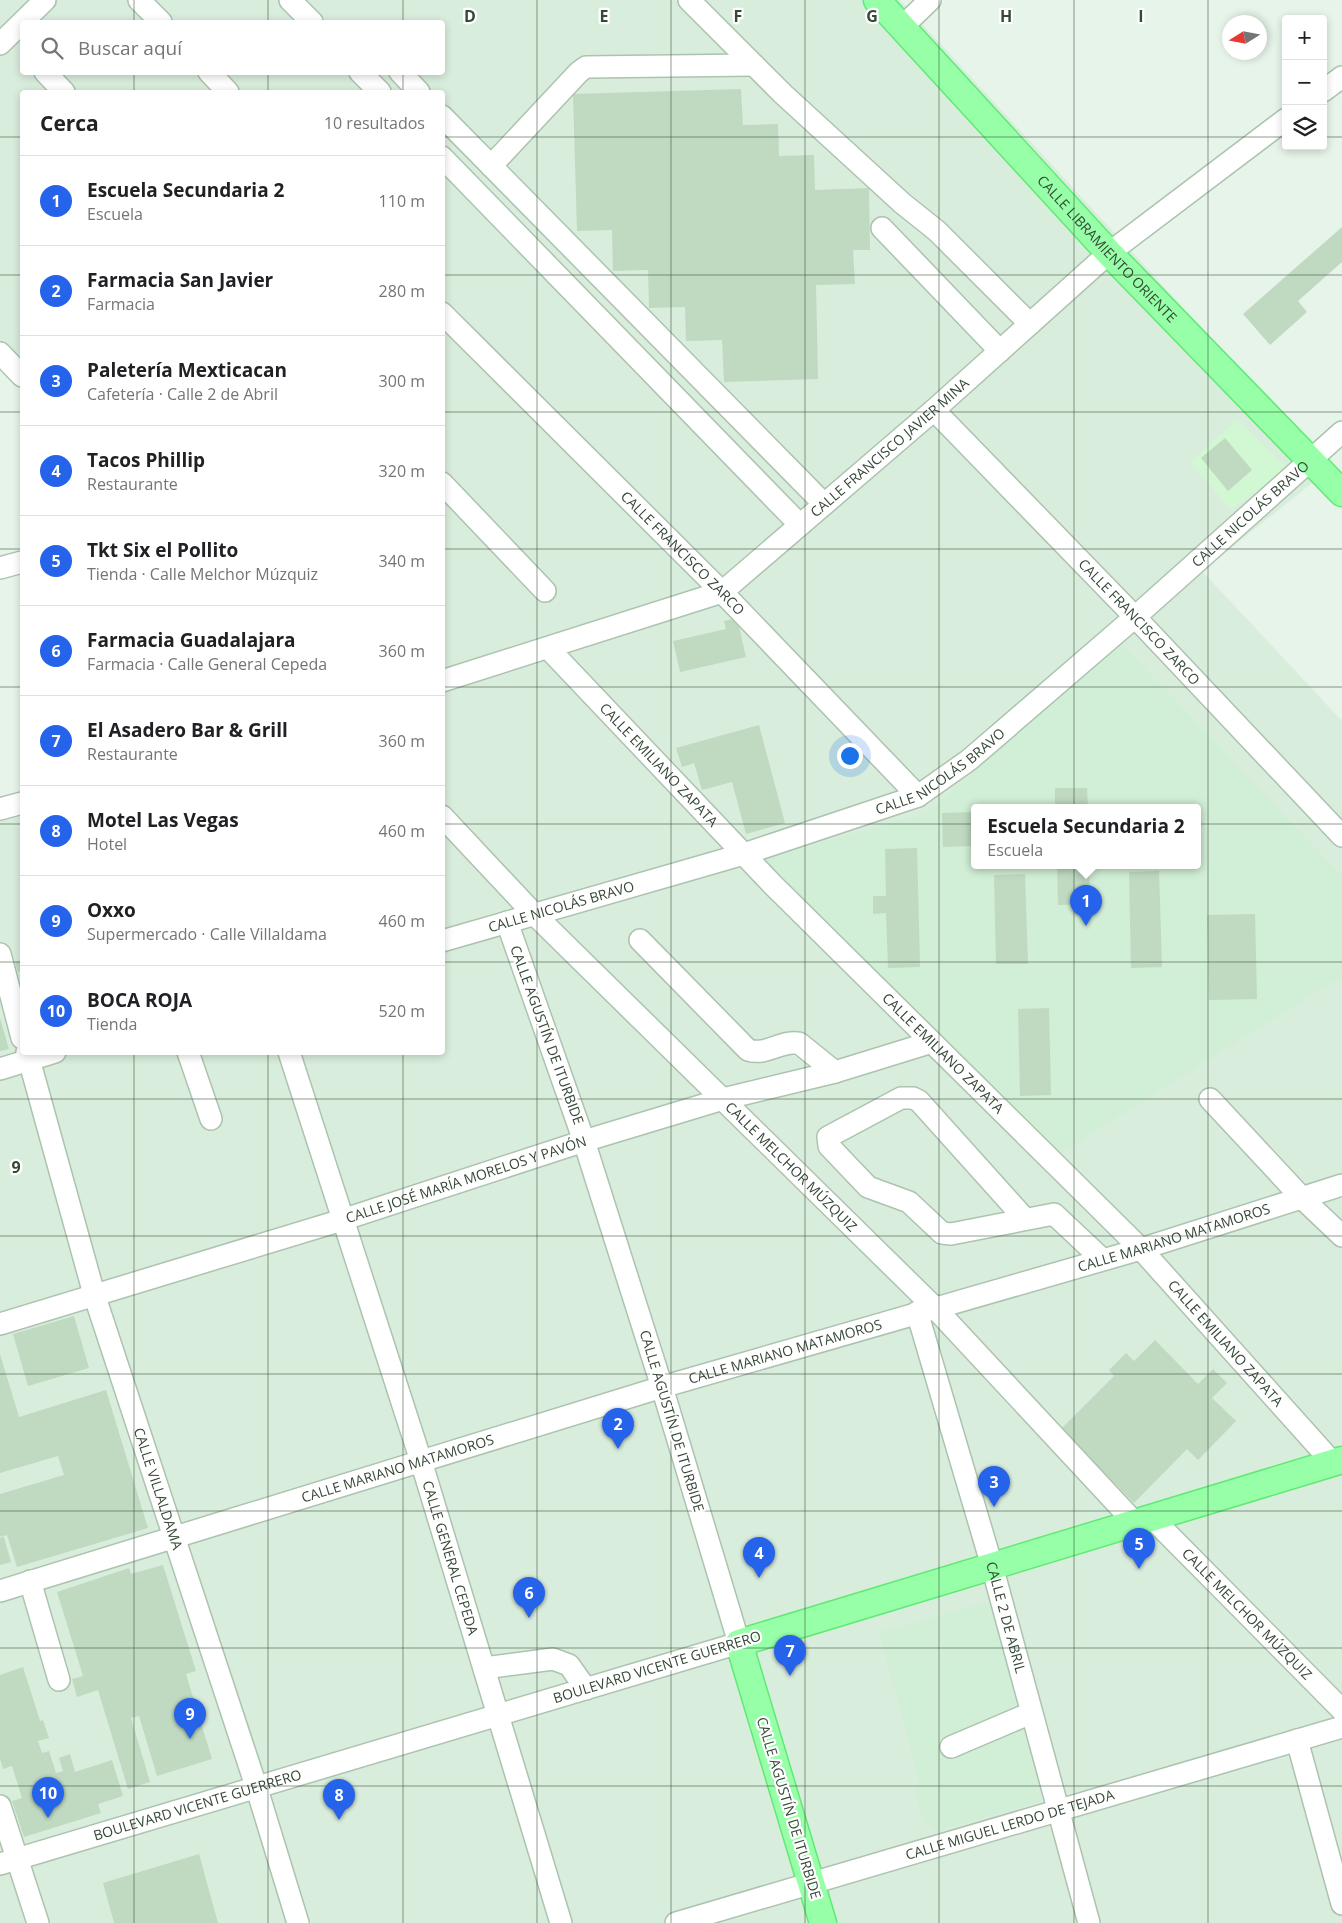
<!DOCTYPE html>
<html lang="es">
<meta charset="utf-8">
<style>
:root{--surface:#fff;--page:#f2f2f2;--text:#202124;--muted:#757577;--line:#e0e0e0;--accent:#2563eb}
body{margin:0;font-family:"Open Sans",sans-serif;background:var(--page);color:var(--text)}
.controls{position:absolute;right:15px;top:15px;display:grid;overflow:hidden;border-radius:5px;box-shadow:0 2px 8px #0003}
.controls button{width:45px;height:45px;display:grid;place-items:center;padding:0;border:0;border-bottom:1px solid var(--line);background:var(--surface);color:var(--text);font:25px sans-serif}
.compass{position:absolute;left:1222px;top:15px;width:45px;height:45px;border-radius:50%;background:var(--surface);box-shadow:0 2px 8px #0003;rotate:259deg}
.you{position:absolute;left:849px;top:755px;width:18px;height:18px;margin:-12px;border:4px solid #fff;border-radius:50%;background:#1a73e8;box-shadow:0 0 0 8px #1a73e833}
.badge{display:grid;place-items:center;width:32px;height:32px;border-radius:50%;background:var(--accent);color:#fff;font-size:16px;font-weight:700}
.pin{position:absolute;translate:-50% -41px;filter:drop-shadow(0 1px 2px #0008)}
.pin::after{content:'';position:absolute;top:26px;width:18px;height:15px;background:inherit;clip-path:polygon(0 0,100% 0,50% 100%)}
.popup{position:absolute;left:971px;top:804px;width:230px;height:65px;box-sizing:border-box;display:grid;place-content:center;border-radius:5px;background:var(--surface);filter:drop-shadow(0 1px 4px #0005);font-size:16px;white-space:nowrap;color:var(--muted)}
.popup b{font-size:19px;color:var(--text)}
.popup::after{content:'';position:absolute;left:50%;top:100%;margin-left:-10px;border:10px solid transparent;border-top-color:var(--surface)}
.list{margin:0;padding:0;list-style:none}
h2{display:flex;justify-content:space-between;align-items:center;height:65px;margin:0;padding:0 20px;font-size:21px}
h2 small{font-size:16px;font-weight:400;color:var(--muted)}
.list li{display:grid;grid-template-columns:32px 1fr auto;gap:15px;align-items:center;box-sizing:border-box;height:90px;padding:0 20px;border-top:1px solid var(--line)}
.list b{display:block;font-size:19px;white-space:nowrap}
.list p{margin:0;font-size:16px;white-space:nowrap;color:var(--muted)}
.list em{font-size:16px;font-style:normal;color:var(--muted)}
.icon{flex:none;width:28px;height:28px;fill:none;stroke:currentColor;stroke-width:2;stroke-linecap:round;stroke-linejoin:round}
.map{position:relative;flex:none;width:1342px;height:1923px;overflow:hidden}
.search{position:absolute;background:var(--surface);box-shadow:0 2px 8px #0003;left:20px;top:20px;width:425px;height:55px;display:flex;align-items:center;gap:12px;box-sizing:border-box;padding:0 18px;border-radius:5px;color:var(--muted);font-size:19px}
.panel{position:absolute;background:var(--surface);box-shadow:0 2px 8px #0003;left:20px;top:90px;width:425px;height:965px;border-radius:5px}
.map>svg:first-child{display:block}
.residential{fill:#d9eddc;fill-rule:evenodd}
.commercial{fill:#d2f7d3}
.education{fill:#d1eed6;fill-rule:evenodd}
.building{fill:#bfdac1}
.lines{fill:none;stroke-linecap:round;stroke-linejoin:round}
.minor-casing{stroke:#acc3af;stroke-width:24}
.major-casing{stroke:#60ea75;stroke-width:29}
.minor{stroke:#fff;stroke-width:21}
.major{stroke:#96ffa7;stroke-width:26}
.grid{fill:none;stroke:#364837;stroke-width:1;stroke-opacity:0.55}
.labels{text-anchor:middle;stroke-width:4.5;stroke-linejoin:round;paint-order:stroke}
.street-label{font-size:14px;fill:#364837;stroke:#fff}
.grid-label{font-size:16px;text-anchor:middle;font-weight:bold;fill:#364837;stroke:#fff;stroke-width:4.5;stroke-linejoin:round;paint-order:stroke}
</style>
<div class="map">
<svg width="1342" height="1923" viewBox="0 0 1342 1923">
<rect width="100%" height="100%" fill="#e7f4e9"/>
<path class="residential" d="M0,0H900L1331,468L1202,571L1342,721V1923H0V801L22,794V1052H442V92H22V367L0,344ZM22,22H442V72H22ZM975,807H1197V865H975Z"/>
<polygon class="commercial" points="1237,420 1289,469 1231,509 1190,462"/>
<g class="education">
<path d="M1121,643L1342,876V976L1056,1156L765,859L928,812ZM975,807H1197V865H975Z"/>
<polygon points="990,1602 1042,1801 933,1832 931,1826 925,1827 914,1786 920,1785 879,1632"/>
</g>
<g class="building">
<polygon points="741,89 743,125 778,124 779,156 814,155 815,190 869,188 870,250 853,250 855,284 816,285 818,379 724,382 722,340 686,341 685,307 649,308 648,270 613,271 612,230 577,231 573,94"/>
<polygon points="1342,227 1342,262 1298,301 1307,312 1270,345 1243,314"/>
<polygon points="1225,438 1252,470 1228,491 1201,458"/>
<polygon points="737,618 746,657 680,672 673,641 726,629 724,621"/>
<polygon points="759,725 785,823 746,834 732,782 702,790 694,763 682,767 676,748"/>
<polygon points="1055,788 1087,788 1088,807 1055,807"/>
<polygon points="975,812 975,846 943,847 942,813"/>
<polygon points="917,848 920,967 888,968 886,913 873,914 873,896 886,896 885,849"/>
<polygon points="1057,865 1089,865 1090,904 1058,905"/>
<polygon points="1159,871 1162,967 1131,968 1129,872"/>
<polygon points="1025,874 1028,964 996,964 994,875"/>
<polygon points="1255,914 1257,999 1209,1000 1207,915"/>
<polygon points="22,960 22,971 18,972 15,962"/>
<polygon points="1049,1008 1051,1095 1020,1096 1018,1009"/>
<polygon points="0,1018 9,1049 0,1051"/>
<polygon points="74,1316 89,1368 28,1386 13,1334"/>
<polygon points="1155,1340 1198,1384 1213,1369 1227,1383 1212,1398 1236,1421 1198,1460 1187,1449 1134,1503 1061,1429 1114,1376 1109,1370 1126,1353 1134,1361"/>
<polygon points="0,1354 19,1417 106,1390 148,1528 17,1567 7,1535 1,1537 0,1535 0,1494 64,1475 58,1456 0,1473"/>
<polygon points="4,1537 11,1562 0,1565 0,1538"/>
<polygon points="163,1565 196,1671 186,1674 212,1759 157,1776 139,1716 131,1718 150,1782 128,1789 98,1690 77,1697 72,1679 83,1676 57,1592 129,1568 131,1574"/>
<polygon points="23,1667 40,1721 43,1720 49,1738 38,1741 42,1753 49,1751 56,1773 63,1771 59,1758 70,1754 75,1772 112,1760 123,1796 98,1804 101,1813 24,1837 12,1801 22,1798 12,1766 3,1769 0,1759 0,1675"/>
<polygon points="199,1854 218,1923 114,1923 103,1883"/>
</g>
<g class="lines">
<defs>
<g id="minor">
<polyline points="139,0 161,22"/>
<polyline points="290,0 312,22"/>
<polyline points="689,0 783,94 902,203 937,231 1030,324"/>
<polyline points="902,27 930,0"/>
<polyline points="0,44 45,0"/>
<polyline points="45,72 64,92"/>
<polyline points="209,72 228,92"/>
<polyline points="360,72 380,92"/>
<polyline points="400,72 419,92"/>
<polyline points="1323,91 1342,77"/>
<polyline points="442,116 824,504"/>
<polyline points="442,157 800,525"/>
<polyline points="491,166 579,72 586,67 754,65"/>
<polyline points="882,228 1000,351"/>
<path id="s1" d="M442,313L722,592L918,796"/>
<polyline points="0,353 22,376"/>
<path id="s2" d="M934,410L1135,617L1342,836"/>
<polyline points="442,483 545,591"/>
<polyline points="0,568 22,562"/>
<path id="s3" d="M548,648L773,885L1141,1249L1333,1463"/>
<path id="s4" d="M442,681L722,592L934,410L1109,253L1286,119"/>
<polyline points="0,809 22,803"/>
<path id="s5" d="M442,816L533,913L935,1308L1135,1523"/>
<path d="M640,940L748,1050C767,1056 781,1040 799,1043L835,1072"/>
<path id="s6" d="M442,941L744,854L918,796L969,760L1135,617L1342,432"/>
<polyline points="0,954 22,1038"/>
<path id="s7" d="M27,1052L94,1294L257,1789L298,1923"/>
<polyline points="188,1052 211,1119"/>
<path id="s8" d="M289,1052L421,1461L561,1923"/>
<polyline points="0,1069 55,1052"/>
<polyline points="1210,1099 1303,1199 1342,1236"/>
<polyline points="1025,1219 919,1101 913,1098 901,1098 828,1137 829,1146 868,1187 909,1202 942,1233 951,1234 1054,1214 1102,1259"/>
<path id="s9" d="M917,1312L992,1566L1089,1923"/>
<path id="s10" d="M0,1324L342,1220L584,1141L723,1099L835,1072L932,1042"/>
<path id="s11" d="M1152,1518L1342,1710"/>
<polyline points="30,1581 59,1680"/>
<path id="s12" d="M0,1591L662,1387L1141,1249L1342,1185"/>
<polyline points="484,1668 553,1659 569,1665 586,1689"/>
<polyline points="1297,1740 1342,1904"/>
<polyline points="951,1747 1031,1713"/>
<polyline points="0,1806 38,1923"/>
<path id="s13" d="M0,1864L739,1643L662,1387L584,1141L507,922"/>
<path id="s14" d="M676,1923L1342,1727"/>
</g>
<g id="major">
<path id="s15" d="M877,0L1109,253L1342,493"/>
<polyline points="823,1923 739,1643 1342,1460"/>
</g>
</defs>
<use href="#minor" class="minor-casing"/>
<use href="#major" class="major-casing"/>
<use href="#minor" class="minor"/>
<use href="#major" class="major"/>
</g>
<path class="grid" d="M134,0V22M268,0V22M403,0V22M537,0V1923M671,0V1923M805,0V1923M939,0V1923M1074,0V1923M1208,0V1923M134,72V92M268,72V92M403,72V92M0,137H22M442,137H1286M1323,137H1342M0,275H22M442,275H1342M0,412H22M442,412H1342M0,549H22M442,549H1342M0,687H22M442,687H1342M0,824H22M442,824H1342M0,962H22M442,962H1342M134,1052V1923M268,1052V1923M403,1052V1923M0,1099H1342M0,1236H1342M0,1374H1342M0,1511H1342M0,1648H1342M0,1786H1342"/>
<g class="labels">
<g class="street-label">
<text dy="5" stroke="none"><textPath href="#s15" startOffset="339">CALLE LIBRAMIENTO ORIENTE</textPath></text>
<text dy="5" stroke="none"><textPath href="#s4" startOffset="515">CALLE FRANCISCO JAVIER MINA</textPath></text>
<text dy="5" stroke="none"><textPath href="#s6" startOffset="934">CALLE NICOLÁS BRAVO</textPath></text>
<text dy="5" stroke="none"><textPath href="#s1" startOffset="340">CALLE FRANCISCO ZARCO</textPath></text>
<text dy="5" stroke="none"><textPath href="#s2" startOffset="295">CALLE FRANCISCO ZARCO</textPath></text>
<text dy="5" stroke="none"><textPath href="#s3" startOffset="161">CALLE EMILIANO ZAPATA</textPath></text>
<text dy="5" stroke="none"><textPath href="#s6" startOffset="529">CALLE NICOLÁS BRAVO</textPath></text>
<text dy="5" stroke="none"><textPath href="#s6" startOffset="124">CALLE NICOLÁS BRAVO</textPath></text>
<text transform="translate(547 1035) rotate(70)" y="5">CALLE AGUSTÍN DE ITURBIDE</text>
<text dy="5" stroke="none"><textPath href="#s3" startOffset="566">CALLE EMILIANO ZAPATA</textPath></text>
<text dy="5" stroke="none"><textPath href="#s5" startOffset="495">CALLE MELCHOR MÚZQUIZ</textPath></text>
<text dy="5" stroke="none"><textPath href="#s10" startOffset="488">CALLE JOSÉ MARÍA MORELOS Y PAVÓN</textPath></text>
<text dy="5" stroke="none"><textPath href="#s12" startOffset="1226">CALLE MARIANO MATAMOROS</textPath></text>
<text dy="5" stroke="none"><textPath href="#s3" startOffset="971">CALLE EMILIANO ZAPATA</textPath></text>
<text dy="5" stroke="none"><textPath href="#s12" startOffset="821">CALLE MARIANO MATAMOROS</textPath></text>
<text transform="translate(672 1421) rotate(73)" y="5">CALLE AGUSTÍN DE ITURBIDE</text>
<text dy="5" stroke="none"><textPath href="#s12" startOffset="416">CALLE MARIANO MATAMOROS</textPath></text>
<text dy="5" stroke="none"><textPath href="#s7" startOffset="456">CALLE VILLALDAMA</textPath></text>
<text dy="5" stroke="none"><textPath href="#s8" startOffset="531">CALLE GENERAL CEPEDA</textPath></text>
<text dy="5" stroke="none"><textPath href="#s11" startOffset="135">CALLE MELCHOR MÚZQUIZ</textPath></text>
<text dy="5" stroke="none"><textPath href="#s9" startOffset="318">CALLE 2 DE ABRIL</textPath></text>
<text transform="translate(657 1667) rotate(-17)" y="5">BOULEVARD VICENTE GUERRERO</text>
<text dy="5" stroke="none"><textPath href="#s13" startOffset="206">BOULEVARD VICENTE GUERRERO</textPath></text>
<text transform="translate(789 1808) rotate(73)" y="5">CALLE AGUSTÍN DE ITURBIDE</text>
<text dy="5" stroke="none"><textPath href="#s14" startOffset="348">CALLE MIGUEL LERDO DE TEJADA</textPath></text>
</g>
</g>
<g class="grid-label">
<text x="470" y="22">D</text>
<text x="604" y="22">E</text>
<text x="738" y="22">F</text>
<text x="872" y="22">G</text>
<text x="1006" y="22">H</text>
<text x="1141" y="22">I</text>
<text x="16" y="1173">9</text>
</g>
</svg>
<div class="controls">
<button>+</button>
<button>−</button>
<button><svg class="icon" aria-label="layers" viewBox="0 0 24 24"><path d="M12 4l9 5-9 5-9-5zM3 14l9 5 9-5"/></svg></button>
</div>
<svg class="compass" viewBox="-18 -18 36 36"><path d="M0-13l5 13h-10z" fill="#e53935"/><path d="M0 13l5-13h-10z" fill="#757577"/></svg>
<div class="you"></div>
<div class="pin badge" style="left:1086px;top:926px">1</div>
<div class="popup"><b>Escuela Secundaria 2</b>Escuela</div>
<div class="pin badge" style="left:618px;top:1449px">2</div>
<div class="pin badge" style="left:994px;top:1507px">3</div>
<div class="pin badge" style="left:759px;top:1578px">4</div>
<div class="pin badge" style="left:1139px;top:1569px">5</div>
<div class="pin badge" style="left:529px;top:1618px">6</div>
<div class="pin badge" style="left:790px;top:1676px">7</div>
<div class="pin badge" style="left:339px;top:1820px">8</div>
<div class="pin badge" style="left:190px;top:1739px">9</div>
<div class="pin badge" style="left:48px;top:1818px">10</div>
<div class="search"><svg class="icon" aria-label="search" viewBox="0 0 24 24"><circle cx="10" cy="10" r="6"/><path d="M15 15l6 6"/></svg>Buscar aquí</div>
<section class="panel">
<h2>Cerca<small>10 resultados</small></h2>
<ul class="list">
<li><span class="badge">1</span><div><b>Escuela Secundaria 2</b><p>Escuela</p></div><em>110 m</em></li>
<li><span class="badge">2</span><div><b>Farmacia San Javier</b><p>Farmacia</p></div><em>280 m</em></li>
<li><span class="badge">3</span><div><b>Paletería Mexticacan</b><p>Cafetería · Calle 2 de Abril</p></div><em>300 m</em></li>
<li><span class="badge">4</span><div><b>Tacos Phillip</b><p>Restaurante</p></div><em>320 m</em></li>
<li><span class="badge">5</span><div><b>Tkt Six el Pollito</b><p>Tienda · Calle Melchor Múzquiz</p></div><em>340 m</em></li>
<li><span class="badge">6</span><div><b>Farmacia Guadalajara</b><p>Farmacia · Calle General Cepeda</p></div><em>360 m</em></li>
<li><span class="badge">7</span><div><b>El Asadero Bar &amp; Grill</b><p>Restaurante</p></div><em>360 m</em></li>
<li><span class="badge">8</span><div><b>Motel Las Vegas</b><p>Hotel</p></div><em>460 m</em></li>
<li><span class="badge">9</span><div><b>Oxxo</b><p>Supermercado · Calle Villaldama</p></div><em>460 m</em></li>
<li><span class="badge">10</span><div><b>BOCA ROJA</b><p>Tienda</p></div><em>520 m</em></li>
</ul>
</section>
</div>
